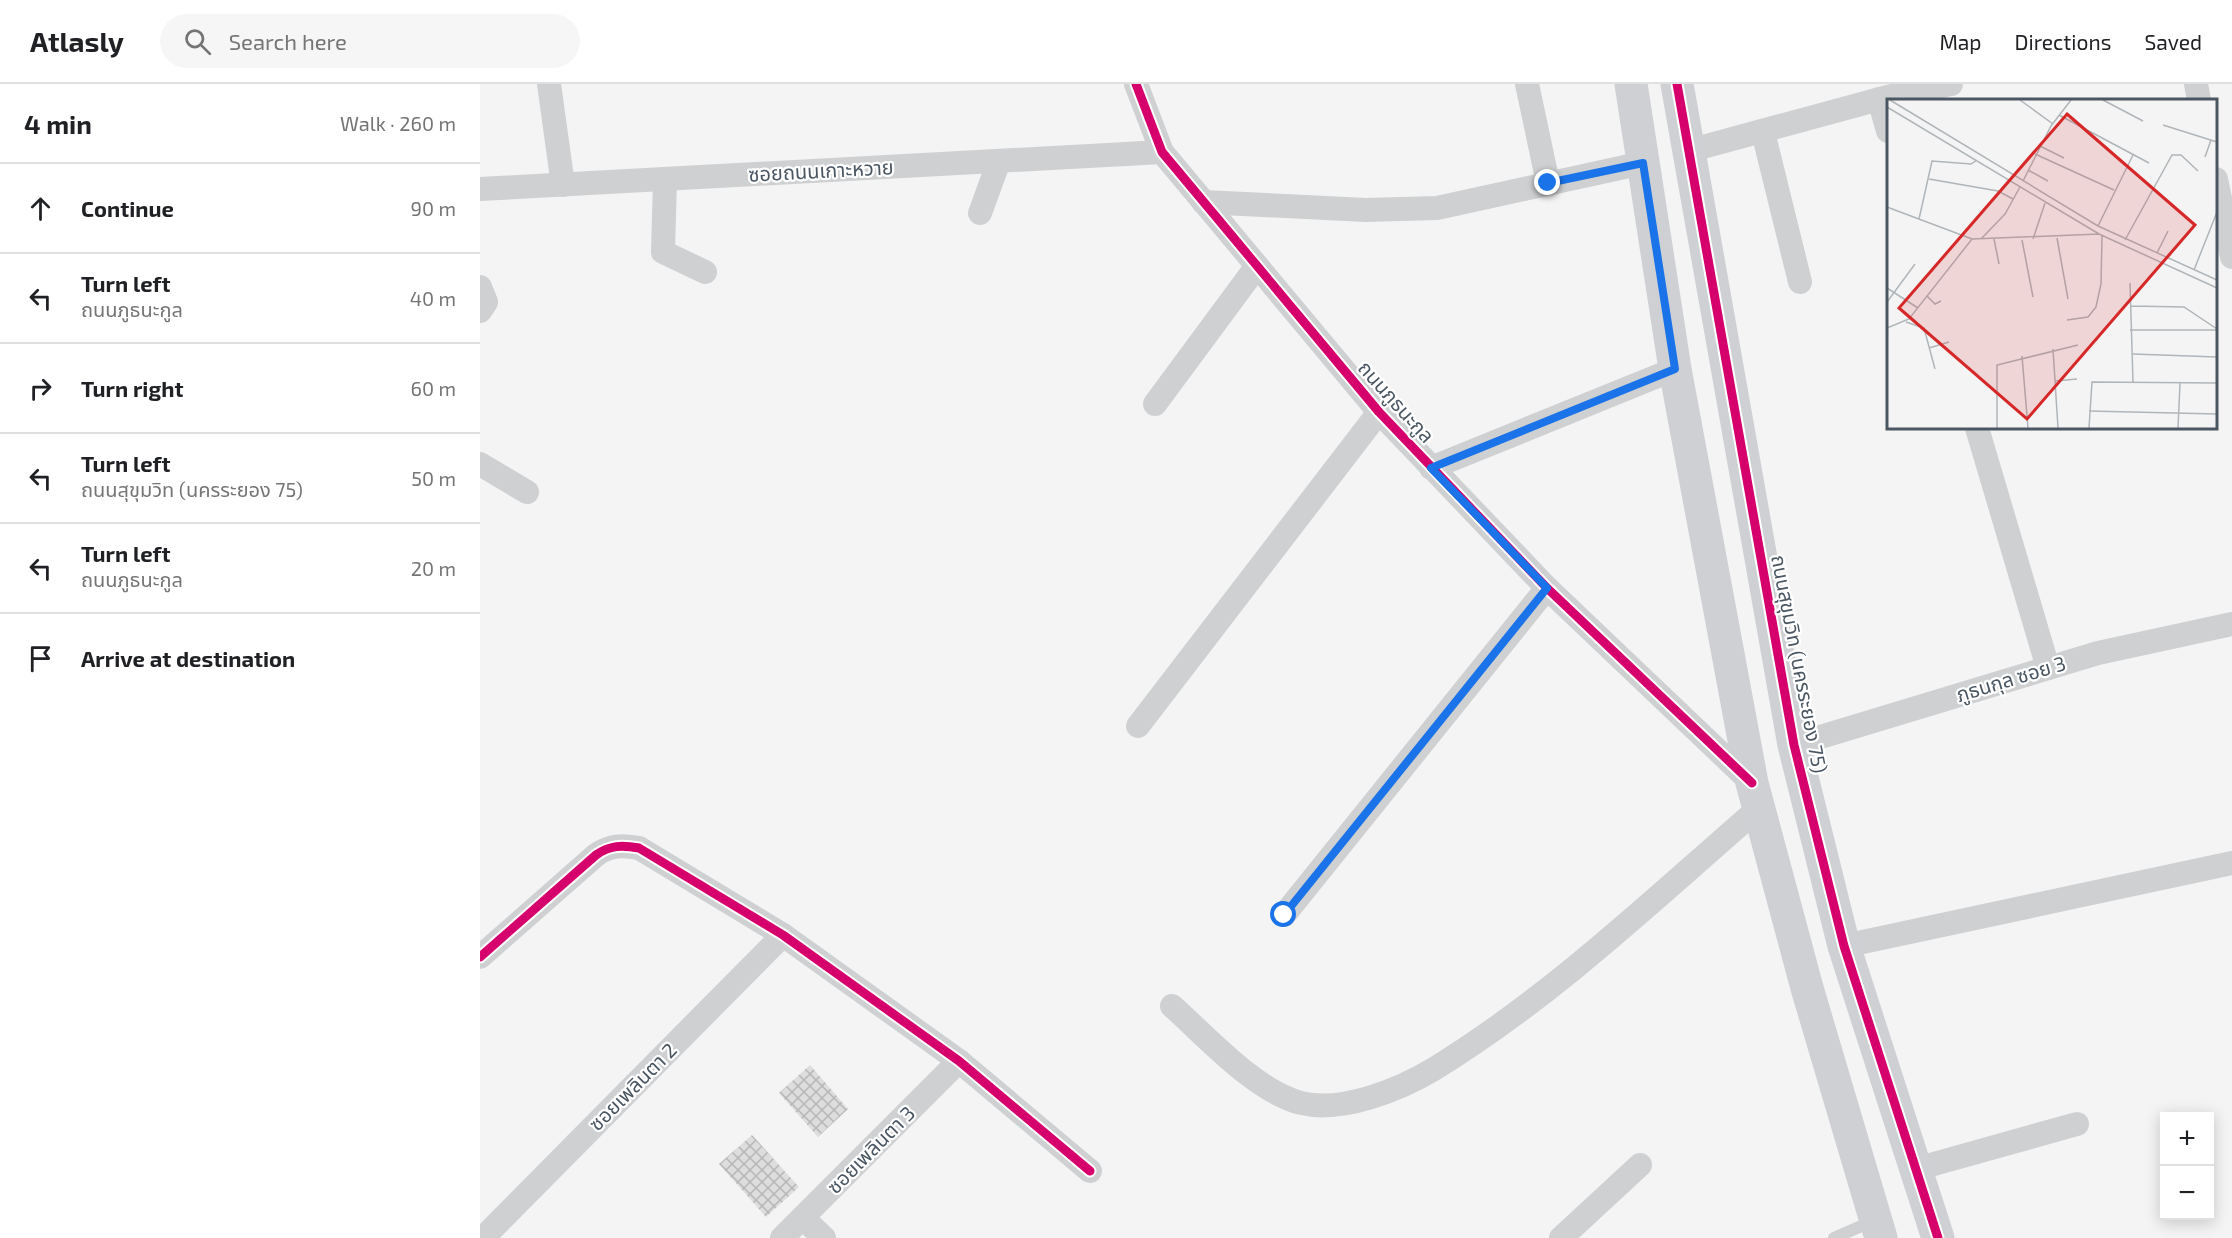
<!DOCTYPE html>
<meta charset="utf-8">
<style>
:root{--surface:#fff;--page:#f6f6f6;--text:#202124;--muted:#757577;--line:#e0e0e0}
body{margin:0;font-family:"Exo 2","Noto Sans Thai",sans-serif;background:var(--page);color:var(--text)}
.controls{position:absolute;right:18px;bottom:18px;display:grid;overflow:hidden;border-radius:0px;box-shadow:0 3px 15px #0003}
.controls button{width:54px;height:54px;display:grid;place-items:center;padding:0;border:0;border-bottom:2px solid var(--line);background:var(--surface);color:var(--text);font:30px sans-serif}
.stop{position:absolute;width:18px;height:18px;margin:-14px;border:4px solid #1a73e8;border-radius:50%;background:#fff}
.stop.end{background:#1a73e8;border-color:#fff;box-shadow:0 2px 6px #0008}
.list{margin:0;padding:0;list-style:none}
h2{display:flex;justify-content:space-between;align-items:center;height:78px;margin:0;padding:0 24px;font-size:26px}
h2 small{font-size:20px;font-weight:400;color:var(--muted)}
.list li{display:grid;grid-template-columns:39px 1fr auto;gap:18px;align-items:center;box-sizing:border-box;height:90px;padding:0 24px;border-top:2px solid var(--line)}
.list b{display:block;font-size:22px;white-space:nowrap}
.list p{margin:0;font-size:20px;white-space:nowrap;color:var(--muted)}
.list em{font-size:20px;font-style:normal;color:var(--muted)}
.icon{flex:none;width:33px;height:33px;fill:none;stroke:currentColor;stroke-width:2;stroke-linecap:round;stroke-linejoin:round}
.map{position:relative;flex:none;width:1752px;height:1154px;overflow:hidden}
header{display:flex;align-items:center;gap:36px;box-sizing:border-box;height:84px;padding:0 30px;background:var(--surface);border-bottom:2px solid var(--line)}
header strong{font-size:28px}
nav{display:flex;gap:33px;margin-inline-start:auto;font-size:21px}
.search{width:420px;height:54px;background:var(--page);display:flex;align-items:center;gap:15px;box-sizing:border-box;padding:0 21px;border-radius:33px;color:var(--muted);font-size:22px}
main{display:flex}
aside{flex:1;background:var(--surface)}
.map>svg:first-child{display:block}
.building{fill:url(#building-cross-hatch)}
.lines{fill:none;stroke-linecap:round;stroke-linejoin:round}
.lane{stroke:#ced0d2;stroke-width:12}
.street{stroke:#ced0d2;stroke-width:24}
.secondary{stroke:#ced0d4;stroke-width:33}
.cycleway-casing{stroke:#fff;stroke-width:13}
.cycleway{stroke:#d6006c;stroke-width:9}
.route{stroke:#1a73e8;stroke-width:8}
.labels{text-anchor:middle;stroke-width:4.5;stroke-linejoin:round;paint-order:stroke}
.street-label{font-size:20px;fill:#4a5661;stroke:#fff}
.inset-road{fill:none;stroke:#b0b5b9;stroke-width:1.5}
.view{fill:#d62828;fill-opacity:0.15;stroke:#d62828;stroke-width:3}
.inset-edge{fill:none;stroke:#4a5661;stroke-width:3}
</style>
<header>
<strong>Atlasly</strong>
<div class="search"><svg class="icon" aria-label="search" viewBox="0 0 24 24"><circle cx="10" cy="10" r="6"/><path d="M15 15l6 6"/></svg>Search here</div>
<nav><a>Map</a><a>Directions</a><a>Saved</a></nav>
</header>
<main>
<aside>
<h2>4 min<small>Walk · 260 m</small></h2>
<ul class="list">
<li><svg class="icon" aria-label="ahead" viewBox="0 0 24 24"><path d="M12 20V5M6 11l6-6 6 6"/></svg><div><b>Continue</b></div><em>90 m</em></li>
<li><svg class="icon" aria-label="left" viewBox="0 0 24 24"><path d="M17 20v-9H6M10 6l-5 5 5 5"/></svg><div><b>Turn left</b><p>ถนนภูธนะกูล</p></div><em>40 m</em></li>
<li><svg class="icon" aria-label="right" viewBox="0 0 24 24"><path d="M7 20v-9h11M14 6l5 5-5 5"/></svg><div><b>Turn right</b></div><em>60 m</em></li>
<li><svg class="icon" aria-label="left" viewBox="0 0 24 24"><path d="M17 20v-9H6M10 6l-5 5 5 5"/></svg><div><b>Turn left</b><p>ถนนสุขุมวิท (นครระยอง 75)</p></div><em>50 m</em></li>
<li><svg class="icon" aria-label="left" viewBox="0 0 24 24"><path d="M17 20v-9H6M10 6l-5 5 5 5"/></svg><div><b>Turn left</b><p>ถนนภูธนะกูล</p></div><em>20 m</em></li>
<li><svg class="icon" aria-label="arrive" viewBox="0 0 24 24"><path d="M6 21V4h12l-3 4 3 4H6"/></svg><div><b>Arrive at destination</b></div></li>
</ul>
</aside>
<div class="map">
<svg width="1752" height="1154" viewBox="0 0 1752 1154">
<defs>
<pattern id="building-cross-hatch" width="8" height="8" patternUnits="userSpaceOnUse" patternTransform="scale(1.5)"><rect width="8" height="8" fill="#ddddde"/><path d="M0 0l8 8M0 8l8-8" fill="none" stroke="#b5b6b7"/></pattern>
</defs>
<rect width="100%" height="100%" fill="#f4f4f4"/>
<g class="building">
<polygon points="330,981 368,1025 338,1053 299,1009"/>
<polygon points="272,1051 319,1103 286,1133 239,1080"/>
</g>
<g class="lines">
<polyline class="lane" points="1354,1154 1395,1136"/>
<g class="street">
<polyline points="69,0 83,101"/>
<polyline points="656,0 682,68 899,328 1067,504 1272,699"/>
<polyline points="1047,0 1068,99"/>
<polyline points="1716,0 1719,16"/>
<polyline points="1399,15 1408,47"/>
<polyline points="1283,48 1320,198"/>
<polyline points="1208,67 1407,13 1471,0"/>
<polyline points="185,95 183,168 225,188"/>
<polyline points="1736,95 1752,173"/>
<polyline points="0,105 682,68"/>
<polyline points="723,118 886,126 957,124 1163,79"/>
<polyline points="500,129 519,77"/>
<polyline points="0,203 6,218 0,227"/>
<polyline points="675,320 777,182"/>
<polyline points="1497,344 1568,584"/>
<polyline points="0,380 47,408"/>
<polyline points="951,384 1195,285"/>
<polyline points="658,642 899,328"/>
<polyline points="1314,661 1618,569 1752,540"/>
<polyline points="804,831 1067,504"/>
<polyline points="1364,862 1752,779"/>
<path d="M0,873L116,771C130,761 142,761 159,764L303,851L479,977L610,1087"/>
<path d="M692,922C728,954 775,1007 821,1019C862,1029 919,1006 954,985C1073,912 1174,815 1279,724"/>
<polyline points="1436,1085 1597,1040"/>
<polyline points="323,1134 344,1154"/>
<polyline points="3,1154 303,851"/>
<polyline points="302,1154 479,977"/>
<polyline points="1081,1154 1160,1081"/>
</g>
<g class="secondary">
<polyline points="1151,0 1195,285 1272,699 1327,904 1401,1154"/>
<polyline points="1197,0 1314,661 1364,862 1458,1154"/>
</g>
<defs>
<g id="cycleway">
<polyline points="656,0 682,68 899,328 1067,504 1272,699"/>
<polyline points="1197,0 1314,661 1364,862 1458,1154"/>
<path d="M0,873L116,771C130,761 142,761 159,764L303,851L479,977L610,1087"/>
</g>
</defs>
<use href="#cycleway" class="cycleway-casing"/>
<use href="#cycleway" class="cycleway"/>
</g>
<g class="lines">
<polyline class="route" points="804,831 1067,504 951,384 1195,285 1163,79 1068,99"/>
</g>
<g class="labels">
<g class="street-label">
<text transform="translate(341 87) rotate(-3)" y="7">ซอยถนนเกาะหวาย</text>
<text transform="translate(916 318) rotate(48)" y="7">ถนนภูธนะกูล</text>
<text transform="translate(1319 580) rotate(79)" y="7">ถนนสุขุมวิท (นครระยอง 75)</text>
<text transform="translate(1531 595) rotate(-17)" y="7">ภูธนกุล ซอย 3</text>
<text transform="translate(153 1003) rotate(-45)" y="7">ซอยเพลินตา 2</text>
<text transform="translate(391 1066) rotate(-45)" y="7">ซอยเพลินตา 3</text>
</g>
</g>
<g transform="translate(1407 15)">
<rect width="330" height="330" fill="#f4f4f4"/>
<path class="inset-road" d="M3,1L211,127L330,181M133,1L166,25M216,1L256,22M0,8L212,135L330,189M172,16L262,64M276,26L330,43M153,47L177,59M148,55L227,91M318,58L324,41M141,71L161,82M42,80L111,92L126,100M136,82L164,27L184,1M0,108L85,140L212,135M32,120L45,62L84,65L90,61M211,127L246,56M170,139L181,200M94,140L118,115L133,88M107,140L112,165M146,140L158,104M135,141L146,198M238,141L285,56H294L311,72M270,154L281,132M307,171L330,113M243,184L246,283M0,189L31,209M40,197L48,205L54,202M0,203L28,165M244,207L297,208L330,230M180,221L201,218L209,208L214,185L215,137M19,223L37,229L48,270M0,229L22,220L85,140M243,231H330M42,249L62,243M166,250L171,329M246,255L330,258M135,257L141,329M168,282L190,280M202,312L330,315M110,329V266L191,246M202,329L205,283L330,284M291,329L293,284"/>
<path class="view" d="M180,15L308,126L140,320L12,209Z"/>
<rect width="330" height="330" class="inset-edge"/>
</g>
</svg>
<div class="controls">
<button>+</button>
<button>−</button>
</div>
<div class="stop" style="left:804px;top:831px"></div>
<div class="stop end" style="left:1068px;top:99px"></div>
</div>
</main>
